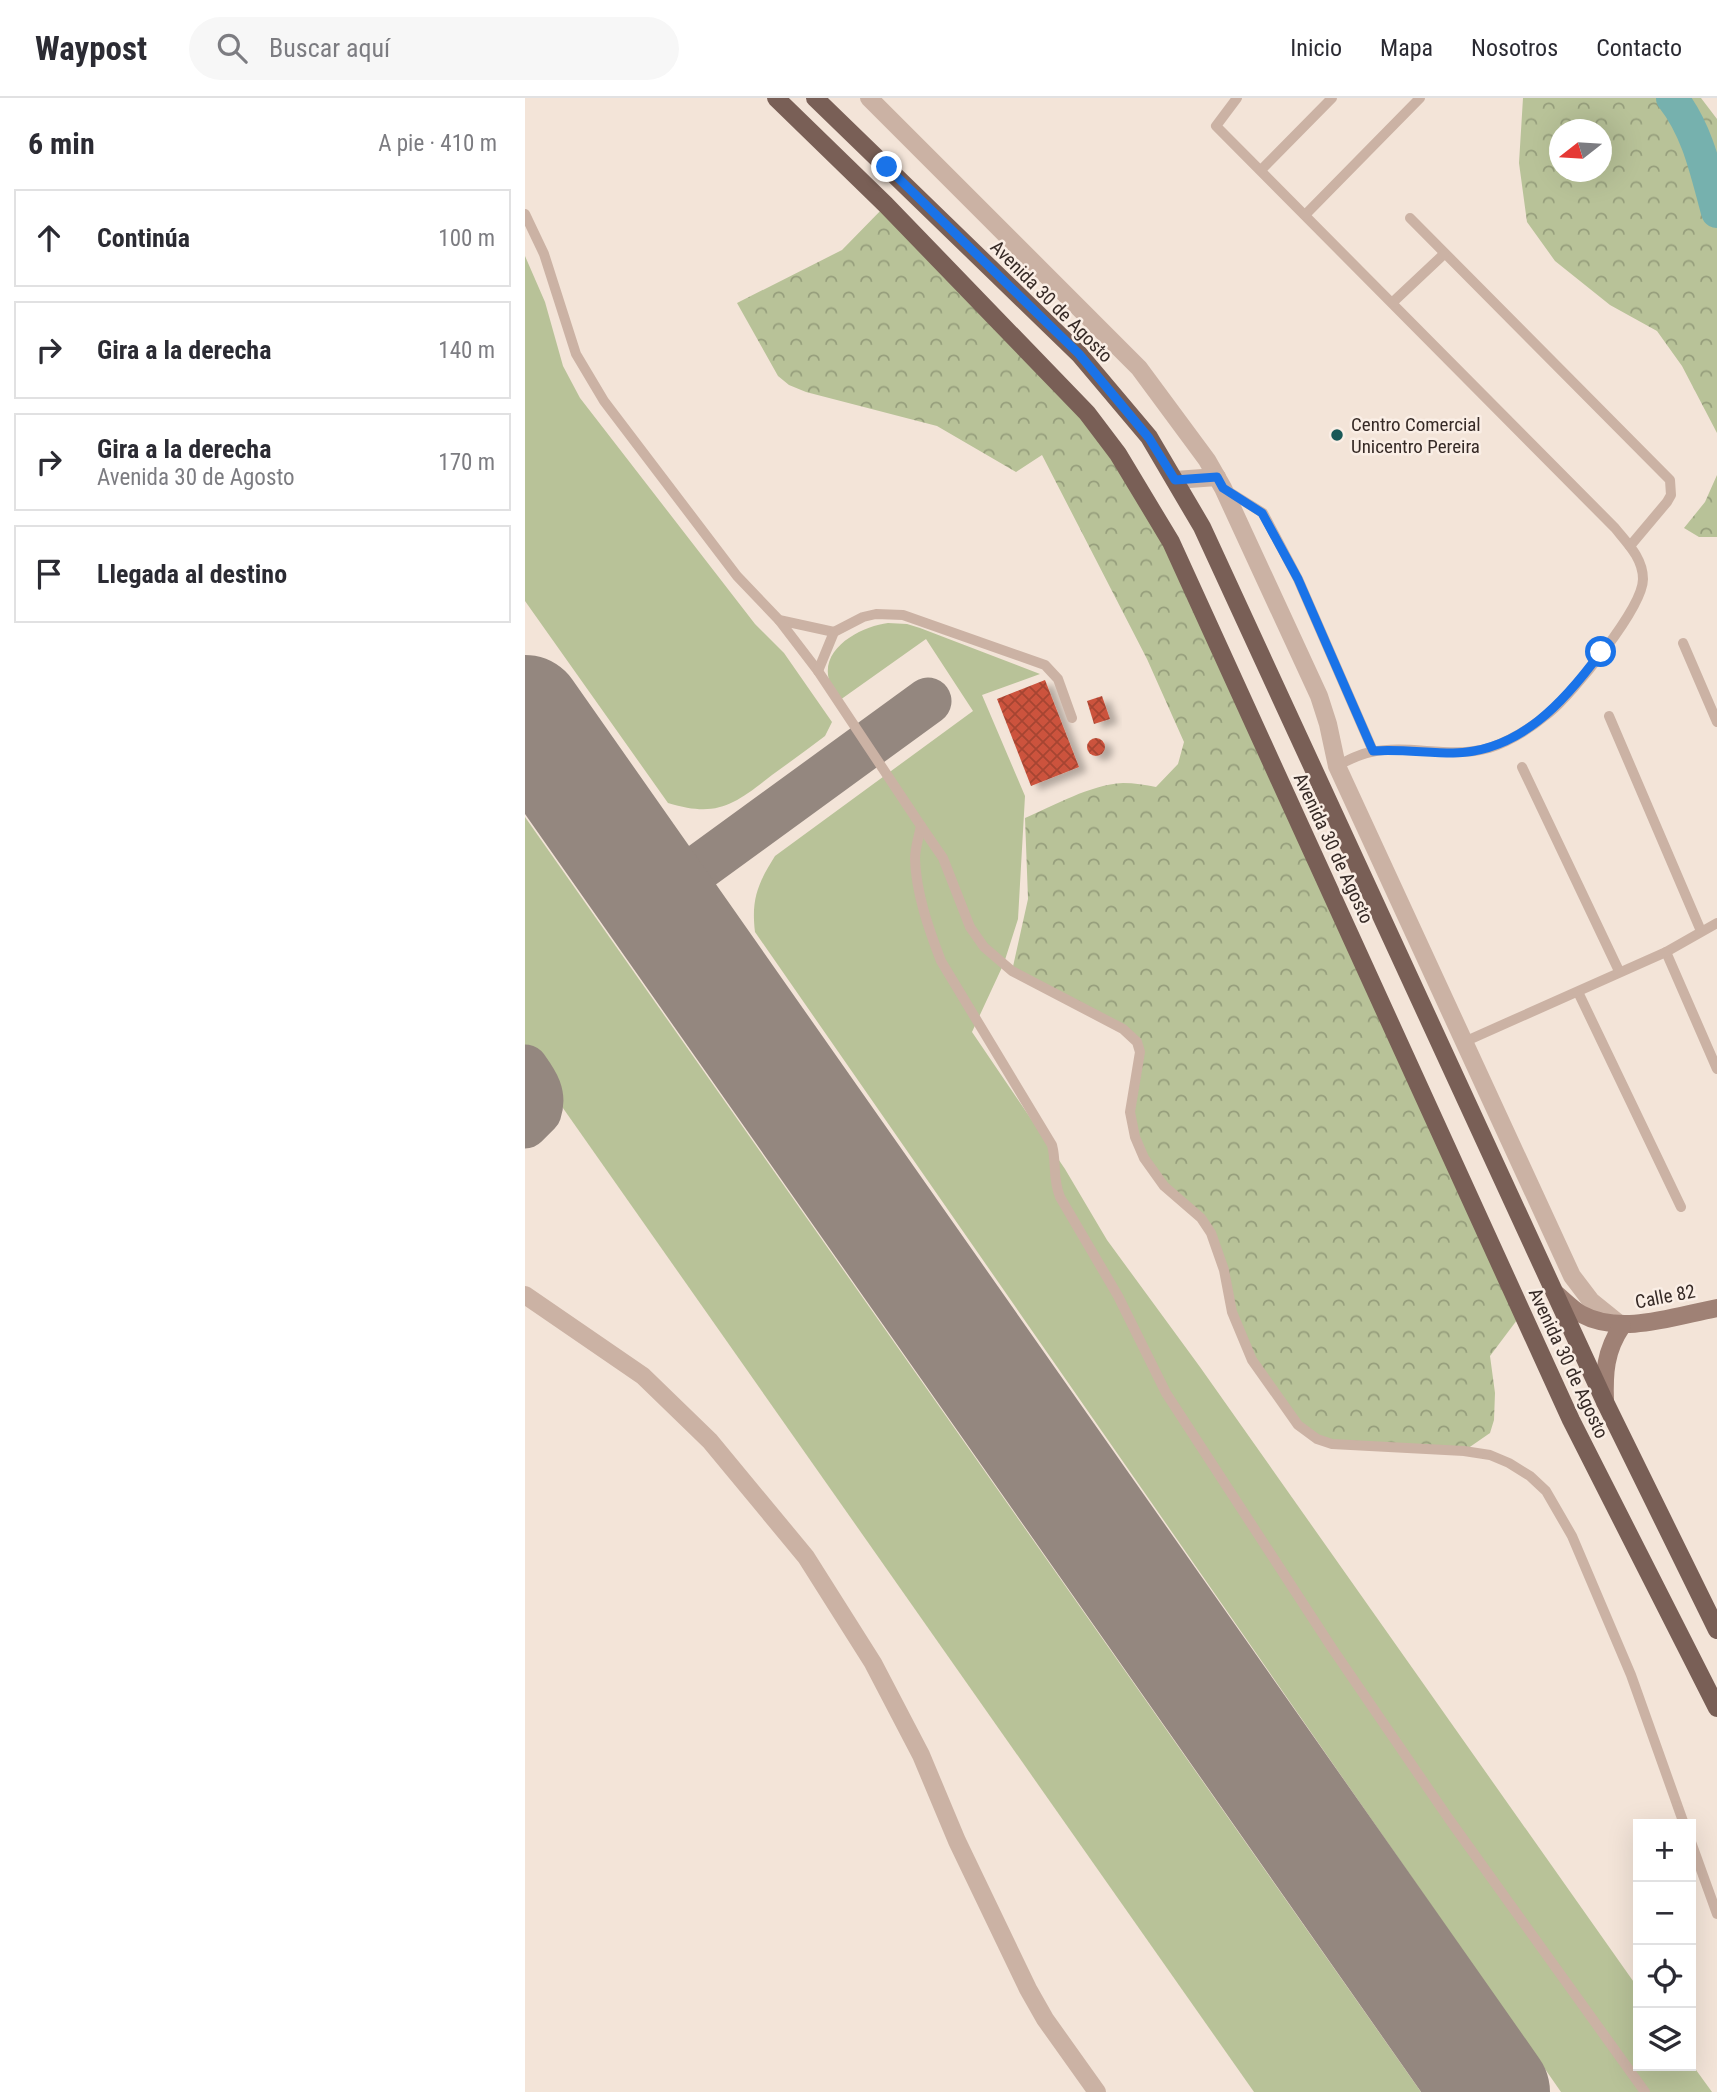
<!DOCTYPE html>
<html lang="es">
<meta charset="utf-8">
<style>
:root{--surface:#fff;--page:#f7f7f7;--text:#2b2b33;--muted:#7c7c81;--line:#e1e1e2}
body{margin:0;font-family:"Roboto Condensed",sans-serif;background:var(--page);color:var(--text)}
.controls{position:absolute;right:21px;bottom:21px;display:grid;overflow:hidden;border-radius:0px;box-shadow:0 7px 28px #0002}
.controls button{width:63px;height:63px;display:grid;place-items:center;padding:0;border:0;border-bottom:2px solid var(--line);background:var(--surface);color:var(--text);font:35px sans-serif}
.compass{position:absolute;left:1024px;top:21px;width:63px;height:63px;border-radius:50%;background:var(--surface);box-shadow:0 7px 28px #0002;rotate:253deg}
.stop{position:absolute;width:21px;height:21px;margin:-16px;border:5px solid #1a73e8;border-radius:50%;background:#fff}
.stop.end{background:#1a73e8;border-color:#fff;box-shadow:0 2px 7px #0008}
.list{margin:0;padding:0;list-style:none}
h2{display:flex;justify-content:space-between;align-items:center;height:91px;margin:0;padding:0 28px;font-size:30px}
h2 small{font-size:23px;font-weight:400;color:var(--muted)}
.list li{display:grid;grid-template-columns:46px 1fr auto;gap:21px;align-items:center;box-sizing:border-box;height:98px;margin:0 14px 14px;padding:0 14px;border:2px solid var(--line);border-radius:0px}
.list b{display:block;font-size:26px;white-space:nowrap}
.list p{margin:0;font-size:23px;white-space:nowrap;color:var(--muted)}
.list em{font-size:23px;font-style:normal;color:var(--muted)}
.icon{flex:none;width:38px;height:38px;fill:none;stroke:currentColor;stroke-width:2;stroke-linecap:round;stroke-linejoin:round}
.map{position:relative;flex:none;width:1192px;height:1994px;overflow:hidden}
header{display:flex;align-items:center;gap:42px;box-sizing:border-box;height:98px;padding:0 35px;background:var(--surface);border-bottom:2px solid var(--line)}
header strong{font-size:33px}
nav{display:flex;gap:38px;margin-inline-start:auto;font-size:24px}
.search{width:490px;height:63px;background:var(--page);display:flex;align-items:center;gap:18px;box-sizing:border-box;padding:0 24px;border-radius:38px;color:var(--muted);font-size:26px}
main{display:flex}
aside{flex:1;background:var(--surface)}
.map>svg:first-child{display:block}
.grass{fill:#b8c298}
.forest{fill:url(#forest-crowns);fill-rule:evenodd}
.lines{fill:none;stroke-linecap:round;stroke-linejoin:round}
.river{stroke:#76b1ae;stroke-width:32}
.taxiway{stroke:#94877f;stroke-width:47}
.runway{stroke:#94877f;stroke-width:116}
.building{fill:url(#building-cross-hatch);filter:url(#shadow)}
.lane{stroke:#cbb2a4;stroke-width:10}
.street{stroke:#cbb2a4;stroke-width:18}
.secondary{stroke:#9f8175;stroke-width:18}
.primary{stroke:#795f56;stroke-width:18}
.route{stroke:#1a73e8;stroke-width:9}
.poi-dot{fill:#1a5958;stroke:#faeee5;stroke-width:2.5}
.labels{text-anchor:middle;stroke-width:5;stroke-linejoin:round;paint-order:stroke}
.street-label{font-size:19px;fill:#362a26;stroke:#faeee5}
.poi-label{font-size:19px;fill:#362a26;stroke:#faeee5;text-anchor:start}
</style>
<header>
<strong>Waypost</strong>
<div class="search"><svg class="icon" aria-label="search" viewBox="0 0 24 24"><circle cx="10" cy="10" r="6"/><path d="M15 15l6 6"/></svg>Buscar aquí</div>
<nav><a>Inicio</a><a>Mapa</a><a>Nosotros</a><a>Contacto</a></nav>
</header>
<main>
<aside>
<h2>6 min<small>A pie · 410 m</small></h2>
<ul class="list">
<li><svg class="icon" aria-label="ahead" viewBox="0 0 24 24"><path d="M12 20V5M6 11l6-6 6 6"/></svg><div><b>Continúa</b></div><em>100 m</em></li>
<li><svg class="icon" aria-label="right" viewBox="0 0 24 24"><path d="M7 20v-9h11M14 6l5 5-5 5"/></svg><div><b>Gira a la derecha</b></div><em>140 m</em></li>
<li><svg class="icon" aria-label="right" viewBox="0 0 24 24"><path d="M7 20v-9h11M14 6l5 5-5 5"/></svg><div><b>Gira a la derecha</b><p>Avenida 30 de Agosto</p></div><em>170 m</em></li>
<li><svg class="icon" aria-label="arrive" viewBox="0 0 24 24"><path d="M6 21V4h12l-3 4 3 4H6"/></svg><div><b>Llegada al destino</b></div></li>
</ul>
</aside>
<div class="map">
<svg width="1192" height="1994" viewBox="0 0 1192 1994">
<defs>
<pattern id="forest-crowns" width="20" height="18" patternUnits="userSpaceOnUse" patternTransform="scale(1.75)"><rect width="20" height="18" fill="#b8c298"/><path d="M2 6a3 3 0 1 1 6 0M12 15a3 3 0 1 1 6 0" fill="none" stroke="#969e7c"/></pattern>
<pattern id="building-cross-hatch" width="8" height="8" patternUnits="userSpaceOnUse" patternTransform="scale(1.75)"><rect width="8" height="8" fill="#cc533d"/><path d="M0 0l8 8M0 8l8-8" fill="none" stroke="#a64533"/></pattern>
<filter id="shadow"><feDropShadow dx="8" dy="4.5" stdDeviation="3.5" flood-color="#0004"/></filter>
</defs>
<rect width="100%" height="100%" fill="#f3e4d8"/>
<g class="grass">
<path d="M0,158L20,204L38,268L55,300L230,526L259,555L307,624L300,638C283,651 265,664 247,677C209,707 192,720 143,705L0,503Z"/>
<path d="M363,525L382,526L395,530L515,576L457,597L500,698L493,821L479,865L447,934L540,1071L582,1142L675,1269L1113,1890V1968H1166V1965L1187,1994H1036L230,834C226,801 233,785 250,758L448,613L401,541L315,602C312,595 306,589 304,582C295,549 338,528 363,525Z"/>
<polygon points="0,719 896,1994 729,1994 0,956"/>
</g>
<g class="forest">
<path d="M998,0H1176L1192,21V335L1157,268L1132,233L1085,207L1030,163L1002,124L994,65ZM1034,32H1076V74H1034Z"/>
<path d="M361,107L532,281L621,401L998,1214L965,1258L970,1295L969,1322L965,1335L939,1353L807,1346L782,1336L727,1262L686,1135L628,1076L607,1025L612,944L487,873L503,801L500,720C531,707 564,687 598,685C609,685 621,687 631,689L653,666L659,644L622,561L517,357L491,374L412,328L281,294L264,287L253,278L212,205L317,152Z"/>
<polygon points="1192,377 1192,439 1174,439 1159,430 1180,404"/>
</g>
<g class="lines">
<path class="river" d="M1147,0C1173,33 1181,74 1192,114"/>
<g class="taxiway">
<polyline points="131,801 403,603"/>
<path d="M0,970C10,984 19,996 13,1014L0,1027"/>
</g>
<polyline class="runway" points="0,615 967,1994"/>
</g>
<g class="building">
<polygon points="520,582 554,669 506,688 472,601"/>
<polygon points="577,598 585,621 569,626 562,603"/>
<circle cx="571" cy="649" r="9"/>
</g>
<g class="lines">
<g class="lane">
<path d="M712,0L691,28L1090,430C1102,445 1118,460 1118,481C1118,510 1047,596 1024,615C1006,630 986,643 964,650C925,661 885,646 846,654C834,656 823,662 812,668"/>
<polyline points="736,72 807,0"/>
<polyline points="0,116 19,156 51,256 79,303 212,478 254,522 309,534"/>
<polyline points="780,117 895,0"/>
<polyline points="885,120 1145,382 1146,397 1142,404 1105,448"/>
<polyline points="868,204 919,156"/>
<polyline points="701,392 738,415 773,481 848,653"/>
<path d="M254,522L293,573L396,728C394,738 390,750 390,761C391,795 404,832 416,863L527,1047C532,1066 527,1079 535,1099L593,1198L641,1295L807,1550L924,1721L1120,1994"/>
<polyline points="1158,545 1192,624"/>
<polyline points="293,573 309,534 338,519 351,516 378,517 520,567 533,581 547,620"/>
<polyline points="1084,618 1176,833"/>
<polyline points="997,669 1094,873"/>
<polyline points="396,728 418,760 445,829 459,849 487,873 598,931 612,944 615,954 605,1014 610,1039 619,1060 639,1088 676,1120 686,1135 699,1172 707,1214 727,1262 773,1327 792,1341 807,1346 939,1353 965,1357 984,1365 1005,1378 1021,1393 1047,1438 1106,1577 1159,1726"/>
<polyline points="1141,854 1192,971"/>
<polyline points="1053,894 1156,1109"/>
<polyline points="939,944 1141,854 1192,825"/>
<polyline points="1166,1744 1192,1816"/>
</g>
<g class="street">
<polyline points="344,0 614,270 682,362 698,390 794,598 803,626 812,668 1047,1178 1066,1203 1097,1228"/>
<polyline points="650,382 692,379"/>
<polyline points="0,1197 118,1278 185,1343 281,1459 348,1565 396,1657 432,1743 503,1891 520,1921 572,1994"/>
</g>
<g class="secondary">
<path d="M1030,1195C1039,1202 1047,1211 1056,1216C1096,1238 1150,1218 1192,1210"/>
<path d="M1080,1304C1079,1275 1080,1253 1097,1228"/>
</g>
<g class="primary">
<polyline points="251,0 361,107 562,315 593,356 646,444 1046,1322 1192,1610"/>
<polyline points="290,0 554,256 624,339 677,429 1080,1304 1192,1532"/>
</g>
</g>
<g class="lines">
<path class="route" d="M362,69L554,256L624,340L650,382L692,379L698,390L737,415L773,481L848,653C875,651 901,655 928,655C995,654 1040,603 1076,554"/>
</g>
<circle class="poi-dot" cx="812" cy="337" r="7"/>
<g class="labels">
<g class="street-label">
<text transform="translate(527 203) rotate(45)" y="7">Avenida 30 de Agosto</text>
<text transform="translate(809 750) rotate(65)" y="7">Avenida 30 de Agosto</text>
<text transform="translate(1140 1198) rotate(-11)" y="7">Calle 82</text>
<text transform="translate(1044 1265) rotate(65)" y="7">Avenida 30 de Agosto</text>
</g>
<g class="poi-label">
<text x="826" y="333">Centro Comercial<tspan x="826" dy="22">Unicentro Pereira</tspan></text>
</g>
</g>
</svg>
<div class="controls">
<button>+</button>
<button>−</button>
<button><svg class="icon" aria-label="locate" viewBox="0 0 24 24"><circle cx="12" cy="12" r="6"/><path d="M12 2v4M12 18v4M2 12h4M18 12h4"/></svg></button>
<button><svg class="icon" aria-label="layers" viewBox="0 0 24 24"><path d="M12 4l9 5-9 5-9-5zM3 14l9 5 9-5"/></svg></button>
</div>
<svg class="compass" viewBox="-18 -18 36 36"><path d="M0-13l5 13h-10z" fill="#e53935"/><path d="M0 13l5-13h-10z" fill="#7c7c81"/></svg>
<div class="stop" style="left:1076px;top:554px"></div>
<div class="stop end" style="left:362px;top:69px"></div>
</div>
</main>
